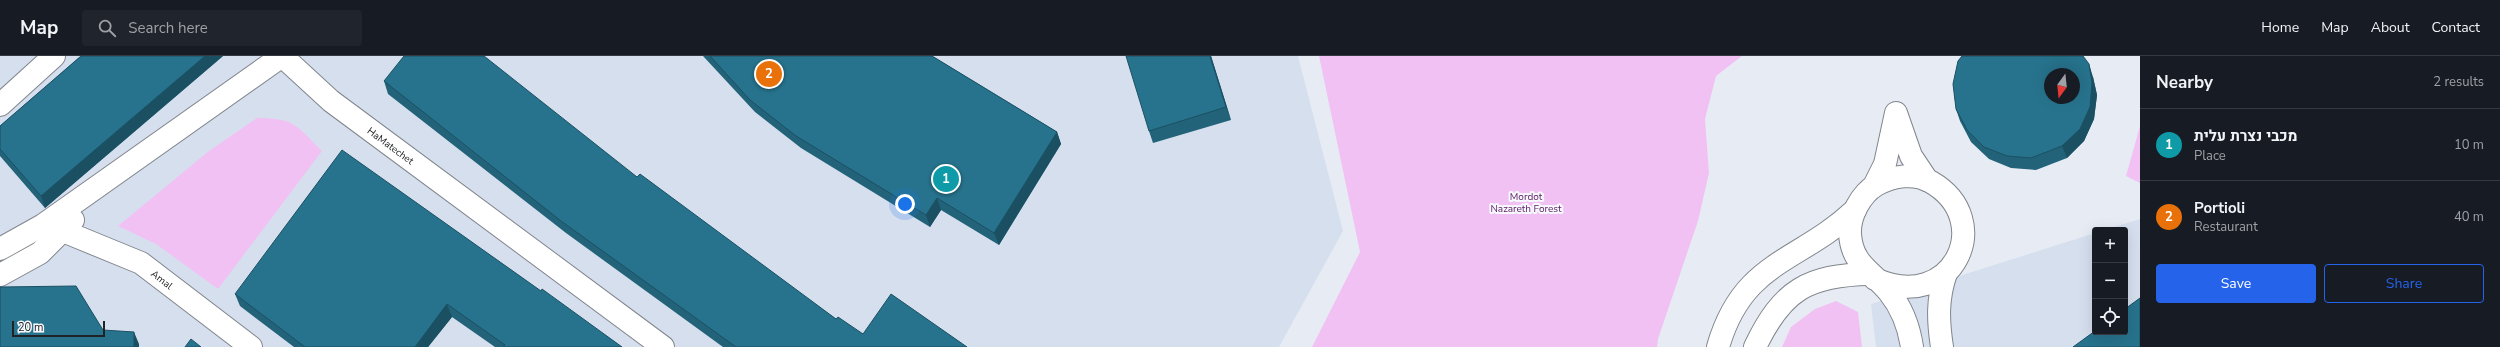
<!DOCTYPE html>
<meta charset="utf-8">
<style>
:root{--surface:#171b24;--page:#20242c;--text:#f1f3f6;--muted:#9ea1a6;--line:#363941;--accent:#2563eb}
body{margin:0;font-family:"Nunito Sans",Heebo,sans-serif;background:var(--page);color:var(--text)}
.controls{position:absolute;right:12px;bottom:12px;display:grid;overflow:hidden;border-radius:4px;box-shadow:0 4px 16px #0002}
.controls button{width:36px;height:36px;display:grid;place-items:center;padding:0;border:0;border-bottom:1px solid var(--line);background:var(--surface);color:var(--text);font:20px sans-serif}
.compass{position:absolute;left:2044px;top:12px;width:36px;height:36px;border-radius:50%;background:var(--surface);box-shadow:0 4px 16px #0002;rotate:195deg}
.scale{position:absolute;left:12px;bottom:10px;width:93px;box-sizing:border-box;padding-left:4px;border:2px solid #202225;border-top:0;font-size:11px;line-height:14px;white-space:nowrap;color:#202225;-webkit-text-stroke:3px #f6f9fe;paint-order:stroke}
.you{position:absolute;left:905px;top:148px;width:14px;height:14px;margin:-10px;border:3px solid #fff;border-radius:50%;background:#1a73e8;box-shadow:0 0 0 6px #1a73e833}
.badge{display:grid;place-items:center;width:26px;height:26px;border-radius:50%;background:var(--accent);color:#fff;font-size:13px;font-weight:700}
.pin{position:absolute;translate:-50% -50%;border:2px solid #fff;box-shadow:0 1px 4px #0006}
.list{margin:0;padding:0;list-style:none}
h2{display:flex;justify-content:space-between;align-items:center;height:52px;margin:0;padding:0 16px;font-size:17px}
h2 small{font-size:13px;font-weight:400;color:var(--muted)}
.list li{display:grid;grid-template-columns:26px 1fr auto;gap:12px;align-items:center;box-sizing:border-box;height:72px;padding:0 16px;border-top:1px solid var(--line)}
.list b{display:block;font-size:15px;white-space:nowrap}
.list p{margin:0;font-size:13px;white-space:nowrap;color:var(--muted)}
.list em{font-size:13px;font-style:normal;color:var(--muted)}
.actions{display:flex;gap:8px;padding:12px 16px}
.actions a{flex:1;padding:9px 0;border:1px solid var(--accent);border-radius:4px;text-align:center;font-size:14px;color:var(--accent)}
.actions .main{background:var(--accent);color:#fff}
.icon{flex:none;width:22px;height:22px;fill:none;stroke:currentColor;stroke-width:2;stroke-linecap:round;stroke-linejoin:round}
.map{position:relative;flex:none;width:2140px;height:291px;overflow:hidden}
header{display:flex;align-items:center;gap:24px;box-sizing:border-box;height:56px;padding:0 20px;background:var(--surface);border-bottom:1px solid var(--line)}
header strong{font-size:19px}
nav{display:flex;gap:22px;margin-inline-start:auto;font-size:14px}
.search{width:280px;height:36px;background:var(--page);display:flex;align-items:center;gap:10px;box-sizing:border-box;padding:0 14px;border-radius:4px;color:var(--muted);font-size:15px}
main{display:flex}
aside{flex:1;background:var(--surface)}
.map>svg:first-child{display:block}
.built{fill:#d6dfee}
.green{fill:#f2c1f3}
.lines{fill:none;stroke-linecap:round;stroke-linejoin:round}
.street-casing{stroke:#81868d;stroke-width:24}
.street{stroke:#fff;stroke-width:22}
.wall{fill:#226379}
.shaded-wall{fill:#1b5063}
.building{fill:#27738d;stroke:#1b5063;fill-rule:evenodd}
.labels{text-anchor:middle;stroke-width:4;stroke-linejoin:round;paint-order:stroke}
.street-label{font-size:10px;fill:#202225;stroke:#f6f9fe}
.park-label{font-size:10px;fill:#5d1961;stroke:#f6f9fe}
</style>
<header>
<strong>Map</strong>
<div class="search"><svg class="icon" aria-label="search" viewBox="0 0 24 24"><circle cx="10" cy="10" r="6"/><path d="M15 15l6 6"/></svg>Search here</div>
<nav><a>Home</a><a>Map</a><a>About</a><a>Contact</a></nav>
</header>
<main>
<div class="map">
<svg width="2140" height="291" viewBox="0 0 2140 291">
<rect width="100%" height="100%" fill="#e7ecf4"/>
<g class="built">
<polygon points="0,0 1298,0 1343,175 1279,291 0,291"/>
<polygon points="2140,163 2140,291 1876,291 1871,248 2095,177 2095,276 2125,276 2125,174 2104,174"/>
</g>
<g class="green">
<polygon points="1319,0 1742,0 1716,20 1705,63 1709,117 1698,165 1658,283 1657,291 1312,291 1360,196"/>
<path d="M257,62C295,62 297,70 322,95L218,233L156,188L118,170L209,95Z"/>
<polygon points="2140,70 2140,127 2126,120"/>
<polygon points="1836,245 1858,256 1862,291 1782,291 1791,271 1815,253"/>
</g>
<g class="lines">
<defs>
<g id="street">
<path id="s1" d="M282,0L331,45L663,291"/>
<polyline points="0,49 54,0"/>
<polyline points="1874,130 1885,108 1896,57 1911,100 1927,124"/>
<path id="s2" d="M63,175L141,207L251,291"/>
<polyline points="0,193 43,169 282,0"/>
<polyline points="0,219 40,197 73,164"/>
<path d="M1875,223C1953,258 1997,164 1931,126C1914,116 1893,120 1876,129C1861,138 1849,160 1850,178C1852,209 1872,215 1889,236C1902,252 1909,271 1912,291"/>
<path d="M1718,291C1743,204 1799,207 1855,154"/>
<path d="M1755,291C1782,234 1808,219 1870,218"/>
<path d="M1942,291C1938,265 1937,243 1946,217"/>
</g>
</defs>
<use href="#street" class="street-casing"/>
<use href="#street" class="street"/>
</g>
<g class="wall">
<polygon points="81,0 223,0 45,152 0,100 0,70"/>
<polygon points="703,0 932,0 1057,76 1061,88 999,189 941,154 930,171 801,92 755,56"/>
<polygon points="1211,0 1231,64 1153,87 1149,75"/>
<polygon points="2093,21 2097,39 2094,63 2084,85 2067,102 2036,114 2011,112 1989,103 1971,86 1960,65 1956,53"/>
<polygon points="384,25 637,121 836,263 863,278 967,291 723,291 566,177 388,38"/>
<polygon points="541,235 622,291 495,291 452,261 428,291 294,291 240,250 235,238"/>
</g>
<g class="shaded-wall">
<polygon points="205,0 223,0 45,152 41,140"/>
<polygon points="1210,0 1211,0 1231,64 1226,51"/>
<polygon points="2089,8 2093,21 2097,39 2094,63 2084,85 2067,102 2062,90"/>
<polygon points="1057,76 1061,88 999,189 994,177"/>
<polygon points="937,142 941,154 930,171 926,159"/>
<polygon points="447,248 452,261 428,291 415,291"/>
<polygon points="134,276 139,288 139,291 134,291"/>
</g>
<g class="building">
<polygon points="81,0 205,0 41,140 0,93 0,70"/>
<polygon points="404,0 484,0 637,121 640,118 836,263 838,261 863,278 891,238 967,291 736,291 561,165 384,25"/>
<polygon points="710,0 932,0 1057,76 994,177 937,142 926,159 796,80 750,44"/>
<polygon points="1126,0 1210,0 1226,51 1149,75"/>
<path d="M1962,0H2083L2089,8L2092,27L2090,51L2080,73L2062,90L2031,102L2007,100L1984,91L1967,74L1956,53L1953,28L1958,5ZM2050,18H2074V42H2050Z"/>
<polygon points="342,94 541,235 542,233 622,291 503,291 505,289 447,248 415,291 305,291 235,238"/>
<polygon points="76,230 103,274 134,276 134,291 0,291 0,231"/>
<polygon points="2140,242 2140,291 2073,291 2095,275 2095,276 2125,276 2125,253"/>
<polygon points="191,283 201,291 185,291"/>
</g>
<g class="labels">
<g class="street-label">
<text dy="4" stroke="none"><textPath href="#s1" startOffset="141">HaMatechet</textPath></text>
<text dy="4" stroke="none"><textPath href="#s2" startOffset="111">Amal</textPath></text>
</g>
<g class="park-label">
<text x="1526" y="144">Mordot<tspan x="1526" dy="12">Nazareth Forest</tspan></text>
</g>
</g>
</svg>
<div class="controls">
<button>+</button>
<button>−</button>
<button><svg class="icon" aria-label="locate" viewBox="0 0 24 24"><circle cx="12" cy="12" r="6"/><path d="M12 2v4M12 18v4M2 12h4M18 12h4"/></svg></button>
</div>
<svg class="compass" viewBox="-18 -18 36 36"><path d="M0-13l5 13h-10z" fill="#e53935"/><path d="M0 13l5-13h-10z" fill="#9ea1a6"/></svg>
<div class="scale">20 m</div>
<div class="you"></div>
<div class="pin badge" style="left:946px;top:123px;background:#0f9aa8">1</div>
<div class="pin badge" style="left:769px;top:18px;background:#e8710a">2</div>
</div>
<aside>
<h2>Nearby<small>2 results</small></h2>
<ul class="list">
<li><span class="badge" style="background:#0f9aa8">1</span><div><b>מכבי נצרת עלית</b><p>Place</p></div><em>10 m</em></li>
<li><span class="badge" style="background:#e8710a">2</span><div><b>Portioli</b><p>Restaurant</p></div><em>40 m</em></li>
</ul>
<div class="actions"><a class="main">Save</a><a>Share</a></div>
</aside>
</main>
